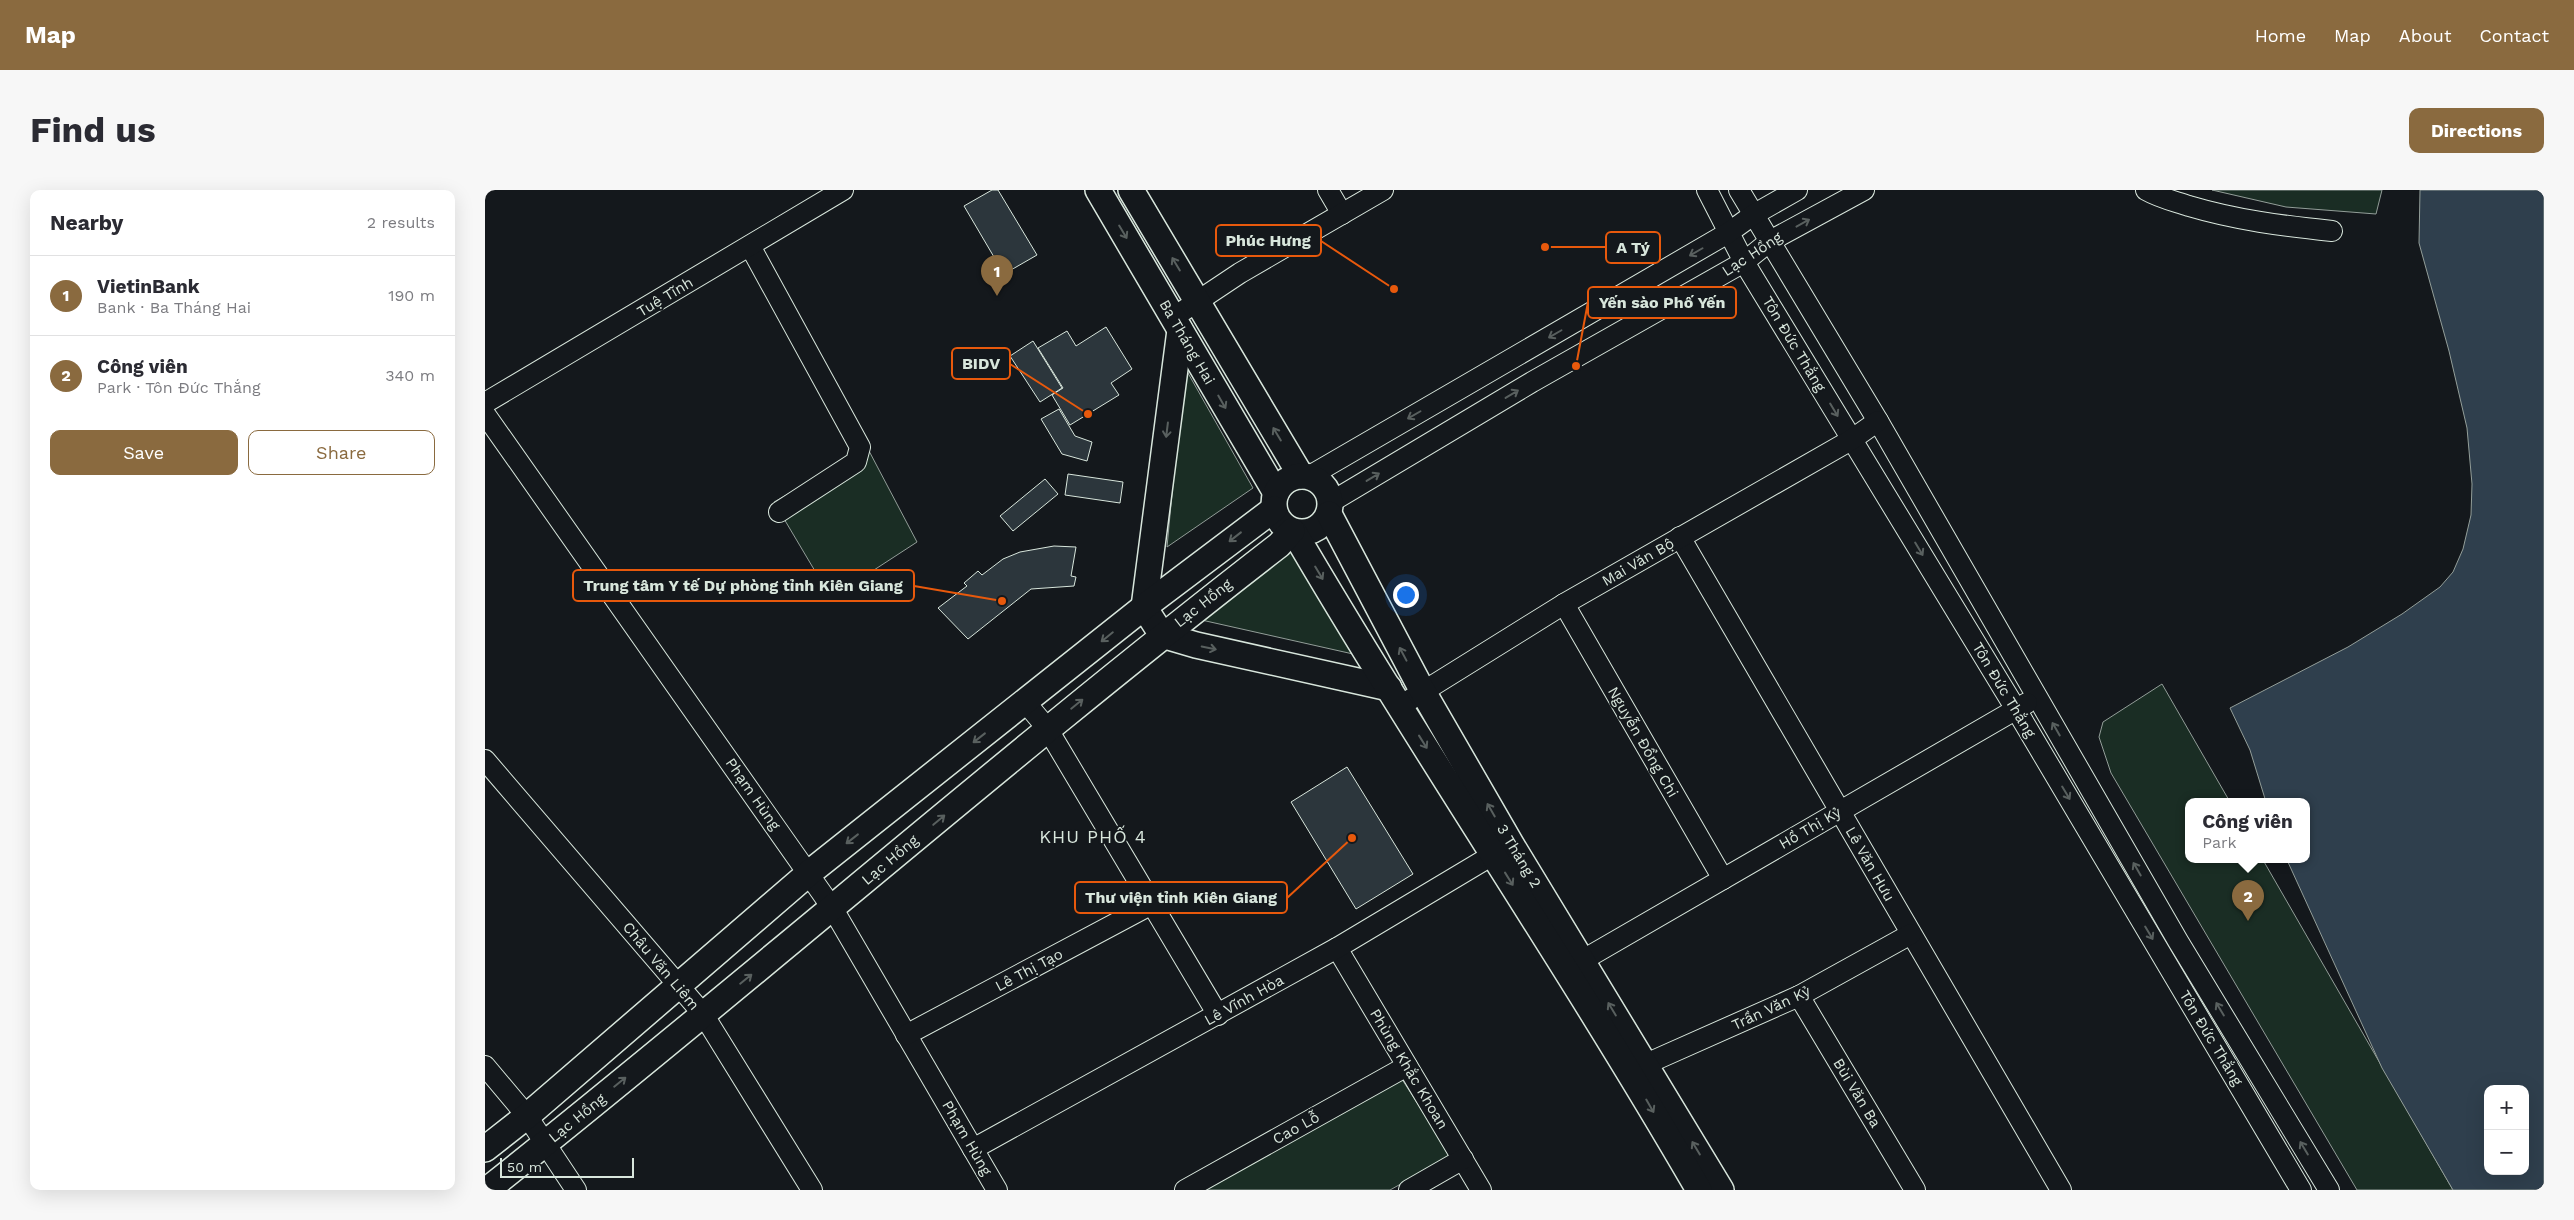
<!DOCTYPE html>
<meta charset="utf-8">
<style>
:root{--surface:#fff;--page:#f7f7f7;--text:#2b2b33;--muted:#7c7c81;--line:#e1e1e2;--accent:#8a6a3f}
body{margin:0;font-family:"Work Sans",sans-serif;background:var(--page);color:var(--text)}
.controls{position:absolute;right:15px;bottom:15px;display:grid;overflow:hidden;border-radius:10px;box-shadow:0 5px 20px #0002}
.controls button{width:45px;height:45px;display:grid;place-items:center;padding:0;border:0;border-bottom:1px solid var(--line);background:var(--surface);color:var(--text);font:25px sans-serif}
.scale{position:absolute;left:15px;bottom:12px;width:134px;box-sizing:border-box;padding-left:5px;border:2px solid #d8e6dc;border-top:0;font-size:14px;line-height:18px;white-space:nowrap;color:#d8e6dc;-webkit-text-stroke:4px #14181c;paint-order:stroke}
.you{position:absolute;left:920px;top:404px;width:18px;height:18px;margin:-12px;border:4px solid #fff;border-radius:50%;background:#1a73e8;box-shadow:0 0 0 8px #1a73e833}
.badge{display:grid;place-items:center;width:32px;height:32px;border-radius:50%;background:var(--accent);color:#fff;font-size:16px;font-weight:700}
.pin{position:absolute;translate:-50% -41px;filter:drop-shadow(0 1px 2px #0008)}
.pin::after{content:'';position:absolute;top:26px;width:18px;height:15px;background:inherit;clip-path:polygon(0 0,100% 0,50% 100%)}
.popup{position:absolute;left:1700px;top:608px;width:125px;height:65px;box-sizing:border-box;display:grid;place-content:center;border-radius:10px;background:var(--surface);filter:drop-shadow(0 1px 4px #0005);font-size:16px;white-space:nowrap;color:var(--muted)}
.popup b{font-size:19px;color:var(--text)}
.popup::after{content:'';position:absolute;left:50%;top:100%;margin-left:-10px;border:10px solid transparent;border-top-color:var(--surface)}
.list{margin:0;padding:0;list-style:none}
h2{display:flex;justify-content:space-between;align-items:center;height:65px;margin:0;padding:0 20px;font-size:21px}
h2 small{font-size:16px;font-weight:400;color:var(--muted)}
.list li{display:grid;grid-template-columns:32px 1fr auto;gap:15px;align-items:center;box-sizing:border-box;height:80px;padding:0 20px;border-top:1px solid var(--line)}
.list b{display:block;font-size:19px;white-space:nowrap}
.list p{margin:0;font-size:16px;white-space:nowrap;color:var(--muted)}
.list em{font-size:16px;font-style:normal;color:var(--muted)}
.actions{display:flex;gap:10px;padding:15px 20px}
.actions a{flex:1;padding:11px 0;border:1px solid var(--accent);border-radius:10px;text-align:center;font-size:18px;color:var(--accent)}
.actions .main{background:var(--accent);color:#fff}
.map{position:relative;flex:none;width:2059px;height:1000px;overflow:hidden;border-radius:10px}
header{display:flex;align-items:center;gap:30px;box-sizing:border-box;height:70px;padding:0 25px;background:var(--accent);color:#fff}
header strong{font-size:24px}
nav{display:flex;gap:28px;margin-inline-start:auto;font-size:18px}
.intro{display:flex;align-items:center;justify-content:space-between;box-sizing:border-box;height:120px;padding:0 30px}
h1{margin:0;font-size:35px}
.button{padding:12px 22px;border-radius:10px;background:var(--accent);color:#fff;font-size:18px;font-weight:700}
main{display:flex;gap:30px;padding:0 30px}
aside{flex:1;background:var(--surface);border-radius:10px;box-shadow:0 5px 20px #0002}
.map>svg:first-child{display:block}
.green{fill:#1a2d24;stroke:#939e99}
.water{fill:#2f3f4d;stroke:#939e99;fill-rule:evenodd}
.building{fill:#2c363c;stroke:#d8e6dc}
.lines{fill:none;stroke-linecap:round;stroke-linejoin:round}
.minor-casing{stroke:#d8e6dc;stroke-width:22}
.major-casing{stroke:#d8e6dc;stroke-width:28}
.minor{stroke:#14181c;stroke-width:20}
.major{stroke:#14181c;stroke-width:25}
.oneway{stroke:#59605f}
.labels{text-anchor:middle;stroke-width:4;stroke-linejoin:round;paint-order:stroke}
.street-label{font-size:15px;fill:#d8e6dc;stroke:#14181c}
.quarter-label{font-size:18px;letter-spacing:1px;fill:#d8e6dc;stroke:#14181c}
.leader{fill:none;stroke:#e8590c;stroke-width:2}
.callout-dot{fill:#e8590c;stroke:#14181c;stroke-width:2}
.callout{fill:#14181c;stroke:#e8590c;stroke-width:2}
.callout-label{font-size:16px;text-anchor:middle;font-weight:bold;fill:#d8e6dc}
</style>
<header>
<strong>Map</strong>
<nav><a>Home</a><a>Map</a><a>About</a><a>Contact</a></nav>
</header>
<div class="intro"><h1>Find us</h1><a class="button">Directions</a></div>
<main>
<aside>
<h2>Nearby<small>2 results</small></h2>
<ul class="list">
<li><span class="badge">1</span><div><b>VietinBank</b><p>Bank · Ba Tháng Hai</p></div><em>190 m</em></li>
<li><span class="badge">2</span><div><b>Công viên</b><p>Park · Tôn Đức Thắng</p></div><em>340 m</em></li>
</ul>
<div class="actions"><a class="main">Save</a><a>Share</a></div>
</aside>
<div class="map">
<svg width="2059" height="1000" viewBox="0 0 2059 1000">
<rect width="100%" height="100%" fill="#14181c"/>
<g class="green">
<polygon points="1727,0 1897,0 1891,24 1801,17"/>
<polygon points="699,176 768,298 682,357"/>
<polygon points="383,259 432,352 346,408 289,312"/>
<polygon points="808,353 877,466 712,429"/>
<polygon points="1677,494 1745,612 1704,612 1704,670 1778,670 1968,1000 1872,1000 1626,583 1614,547 1618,532"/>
<polygon points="913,883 966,966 905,1000 705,1000"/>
</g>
<path class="water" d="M1935,0H2059V1000H1968L1897,878L1802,670H1822V612H1781L1765,560L1745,518L1863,457L1917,424L1955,397L1968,382L1978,359L1986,325L1987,294L1982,238L1964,161L1934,53ZM2003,899H2040V981H2003Z"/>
<g class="building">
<polygon points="507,0 513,0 552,65 519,84 479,16"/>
<polygon points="621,137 647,179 626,193 634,205 585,235 567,205 578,198 553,158 582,141 591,156"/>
<polygon points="548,151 577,198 555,212 525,166"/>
<polygon points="574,219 590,246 607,252 602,271 577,264 556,229"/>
<polygon points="583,284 638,292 635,313 580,305"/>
<polygon points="560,289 573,304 528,341 515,326"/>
<polygon points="569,356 591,357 586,386 591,387 589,396 546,399 483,449 453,418 482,396 479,393 493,381 497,385 518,369 535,362"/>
<polygon points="862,577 928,684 871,719 806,612"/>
</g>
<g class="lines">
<defs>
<g id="minor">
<polyline points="843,0 857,24"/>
<polyline points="1222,0 1259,72 1532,521 1816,1000"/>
<polyline points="1254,0 1393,231 1693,751 1844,1000"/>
<path d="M1661,0C1675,8 1689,11 1704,16C1751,30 1798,36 1847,41"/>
<polyline points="265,56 375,257 371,272 294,322"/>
<polyline points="689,127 755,83 898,0"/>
<polyline points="0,213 358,0"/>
<polyline points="0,224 348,719 512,1000"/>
<polyline points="823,287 1243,43 1268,25 1312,0"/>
<polyline points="846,312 1047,192 1259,72 1285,51 1379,0"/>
<polyline points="1195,347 1576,1000"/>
<polyline points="1079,414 1238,689"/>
<polyline points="541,513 562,538 733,825"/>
<polyline points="915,516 1079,414 1366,250 1393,231"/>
<polyline points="0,570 218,824 327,1000"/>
<polyline points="852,758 996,1000"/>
<polyline points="1098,770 1542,513"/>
<polyline points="1314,806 1430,1000"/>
<polyline points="421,845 667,714"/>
<polyline points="0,876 42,926 91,1000"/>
<polyline points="1154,887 1161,874 1314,806 1426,744"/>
<polyline points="488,959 852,758 1021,657"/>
<polyline points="700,1000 922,876"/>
<polyline points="924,1000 978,969"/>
</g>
<g id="major">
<polyline points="613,0 791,303"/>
<polyline points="646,0 816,286"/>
<polyline points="695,140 659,417 677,445 711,455 904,498"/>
<circle cx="817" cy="314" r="28"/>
<polyline points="844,324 937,500 1026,654 1236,1000"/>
<path d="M809,342C939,564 1085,777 1214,1000"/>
<polyline points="0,959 42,926 324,683 659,417 789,319"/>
<path d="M2,1000C269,788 525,563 794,355L807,341"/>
</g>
</defs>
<use href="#minor" class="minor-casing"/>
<use href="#major" class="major-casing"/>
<use href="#minor" class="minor"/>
<use href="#major" class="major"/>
</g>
<defs><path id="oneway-shaft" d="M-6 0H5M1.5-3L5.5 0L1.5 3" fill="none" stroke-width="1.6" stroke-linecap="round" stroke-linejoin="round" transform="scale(1.25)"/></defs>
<g class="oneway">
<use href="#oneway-shaft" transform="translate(1318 33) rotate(-29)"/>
<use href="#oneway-shaft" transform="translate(638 42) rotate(59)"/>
<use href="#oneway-shaft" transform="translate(1211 62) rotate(150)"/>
<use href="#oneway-shaft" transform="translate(691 74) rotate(-121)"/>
<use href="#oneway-shaft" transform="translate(1070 144) rotate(150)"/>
<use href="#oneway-shaft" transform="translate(1027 204) rotate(-31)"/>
<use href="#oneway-shaft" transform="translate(737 212) rotate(60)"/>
<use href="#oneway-shaft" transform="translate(1349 220) rotate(59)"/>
<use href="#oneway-shaft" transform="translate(929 225) rotate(150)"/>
<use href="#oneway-shaft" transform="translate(682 240) rotate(97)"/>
<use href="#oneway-shaft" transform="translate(792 244) rotate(-121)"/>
<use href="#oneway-shaft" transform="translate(888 287) rotate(-31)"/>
<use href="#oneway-shaft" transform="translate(750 347) rotate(142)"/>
<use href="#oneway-shaft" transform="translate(1434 359) rotate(59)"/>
<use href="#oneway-shaft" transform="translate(834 383) rotate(59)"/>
<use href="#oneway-shaft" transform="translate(622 447) rotate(141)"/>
<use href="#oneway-shaft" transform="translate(724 458) rotate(12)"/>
<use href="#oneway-shaft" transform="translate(918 464) rotate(-118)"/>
<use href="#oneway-shaft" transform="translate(592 514) rotate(-39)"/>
<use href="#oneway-shaft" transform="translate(1571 539) rotate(-120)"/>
<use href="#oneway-shaft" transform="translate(494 548) rotate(142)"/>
<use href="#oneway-shaft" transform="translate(938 552) rotate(58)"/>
<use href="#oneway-shaft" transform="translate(1581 603) rotate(59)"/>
<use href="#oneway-shaft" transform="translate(1006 620) rotate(-120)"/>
<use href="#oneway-shaft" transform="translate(454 630) rotate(-40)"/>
<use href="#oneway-shaft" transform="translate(367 649) rotate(142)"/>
<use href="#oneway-shaft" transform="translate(1652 679) rotate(-120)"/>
<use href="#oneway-shaft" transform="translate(1024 689) rotate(58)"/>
<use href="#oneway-shaft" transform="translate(1664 743) rotate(59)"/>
<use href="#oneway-shaft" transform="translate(261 789) rotate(-39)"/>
<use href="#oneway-shaft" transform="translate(1127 819) rotate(-121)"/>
<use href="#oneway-shaft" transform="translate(1735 819) rotate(-121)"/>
<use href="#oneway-shaft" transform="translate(135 892) rotate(-39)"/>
<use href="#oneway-shaft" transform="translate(1165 916) rotate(60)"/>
<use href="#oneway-shaft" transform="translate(1211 958) rotate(-121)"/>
<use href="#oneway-shaft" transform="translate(1819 958) rotate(-121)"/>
</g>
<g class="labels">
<g class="street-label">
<text transform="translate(1267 64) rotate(-33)" y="5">Lạc Hồng</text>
<text transform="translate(180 107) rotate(-31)" y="5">Tuệ Tĩnh</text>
<text transform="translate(702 152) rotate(60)" y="5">Ba Tháng Hai</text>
<text transform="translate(1309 154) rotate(59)" y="5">Tôn Đức Thắng</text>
<text transform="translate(1153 372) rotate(-30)" y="5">Mai Văn Bộ</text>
<text transform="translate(718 413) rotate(-38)" y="5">Lạc Hồng</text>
<text transform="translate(1519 500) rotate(59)" y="5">Tôn Đức Thắng</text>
<text transform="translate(1158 552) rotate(60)" y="5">Nguyễn Đổng Chi</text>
<text transform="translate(268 604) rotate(55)" y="5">Phạm Hùng</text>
<text transform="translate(1325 638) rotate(-30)" y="5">Hồ Thị Kỷ</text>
<text transform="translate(1034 666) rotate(59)" y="5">3 Tháng 2</text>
<text transform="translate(405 670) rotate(-40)" y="5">Lạc Hồng</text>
<text transform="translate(1385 674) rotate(60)" y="5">Lê Văn Hưu</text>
<text transform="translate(176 776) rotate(50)" y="5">Châu Văn Liêm</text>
<text transform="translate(544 780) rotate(-28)" y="5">Lê Thị Tạo</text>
<text transform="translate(759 810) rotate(-29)" y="5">Lê Vĩnh Hòa</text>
<text transform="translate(1286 818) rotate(-25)" y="5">Trần Văn Kỷ</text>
<text transform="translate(1726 848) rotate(59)" y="5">Tôn Đức Thắng</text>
<text transform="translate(924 879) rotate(59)" y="5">Phùng Khắc Khoan</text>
<text transform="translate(1372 903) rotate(59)" y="5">Bùi Văn Ba</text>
<text transform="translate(92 928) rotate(-39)" y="5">Lạc Hồng</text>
<text transform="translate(811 938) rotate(-29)" y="5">Cao Lỗ</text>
<text transform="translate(482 948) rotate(60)" y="5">Phạm Hùng</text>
</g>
<g class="quarter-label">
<text x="608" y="653">KHU PHỐ 4</text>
</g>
</g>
<path class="leader" d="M909 99L836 51M1060 57L1121 57M1091 176L1103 112M603 224L525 174M517 411L429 396M867 648L802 708"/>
<g class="callout-dot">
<circle cx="909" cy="99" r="5"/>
<circle cx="1060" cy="57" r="5"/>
<circle cx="1091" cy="176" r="5"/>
<circle cx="603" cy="224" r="5"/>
<circle cx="517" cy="411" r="5"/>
<circle cx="867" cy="648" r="5"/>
</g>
<g class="callout">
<rect x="731" y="35" width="105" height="31" rx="5"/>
<rect x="1121" y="42" width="54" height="31" rx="5"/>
<rect x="1103" y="97" width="148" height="31" rx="5"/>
<rect x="467" y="158" width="58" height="31" rx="5"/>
<rect x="88" y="380" width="341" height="31" rx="5"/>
<rect x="590" y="692" width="212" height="31" rx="5"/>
</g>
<g class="callout-label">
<text x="783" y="56">Phúc Hưng</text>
<text x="1148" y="63">A Tý</text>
<text x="1177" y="118">Yến sào Phố Yến</text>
<text x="496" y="179">BIDV</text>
<text x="258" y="401">Trung tâm Y tế Dự phòng tỉnh Kiên Giang</text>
<text x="696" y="713">Thư viện tỉnh Kiên Giang</text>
</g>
</svg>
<div class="controls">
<button>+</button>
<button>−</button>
</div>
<div class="scale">50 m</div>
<div class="you"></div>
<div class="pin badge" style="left:512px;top:106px">1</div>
<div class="pin badge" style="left:1763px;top:731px">2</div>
<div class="popup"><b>Công viên</b>Park</div>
</div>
</main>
